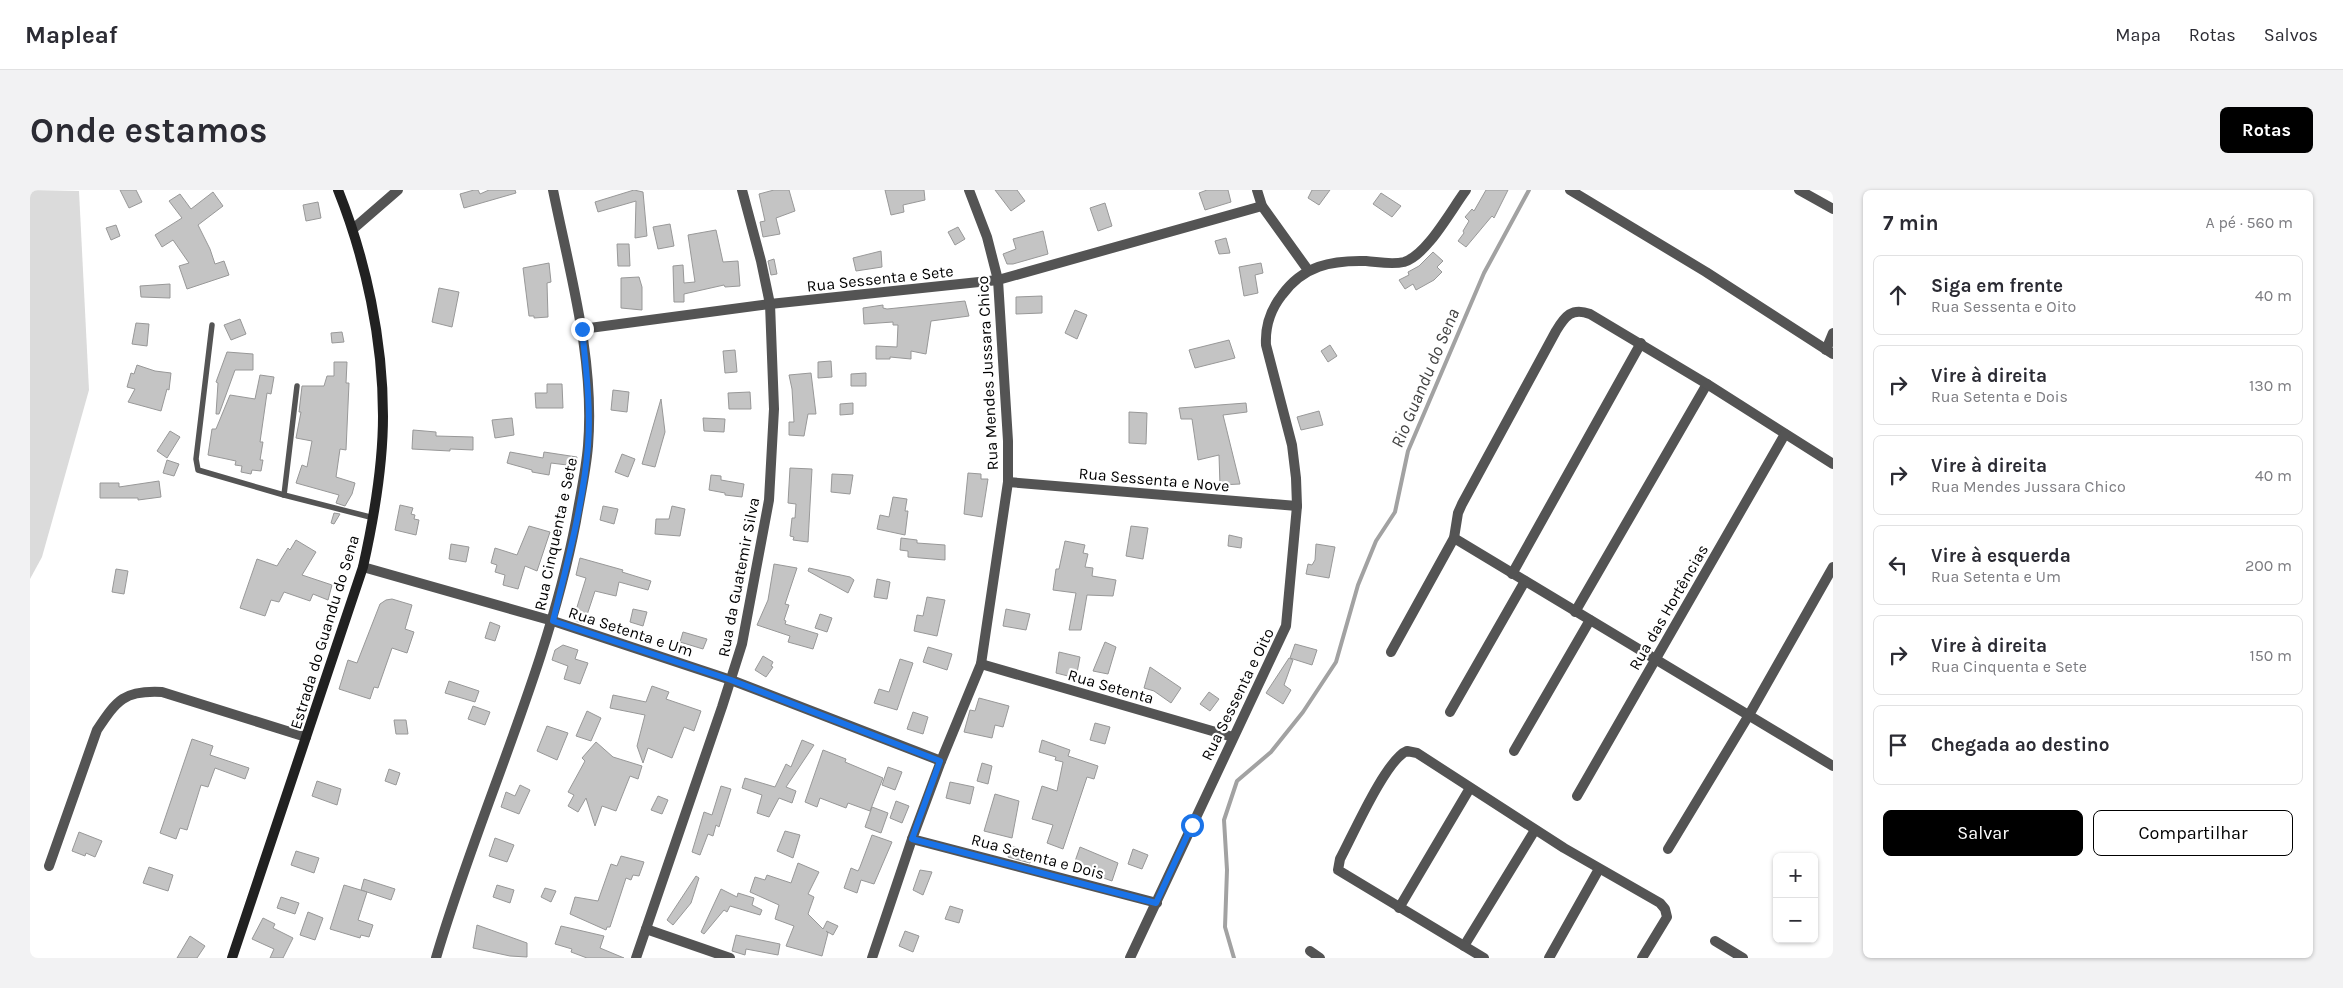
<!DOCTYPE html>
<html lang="pt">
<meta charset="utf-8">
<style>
:root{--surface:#fff;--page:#f2f2f3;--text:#2b2b33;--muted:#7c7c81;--line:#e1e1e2;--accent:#000}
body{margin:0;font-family:Karla,sans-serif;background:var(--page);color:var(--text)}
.controls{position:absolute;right:15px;bottom:15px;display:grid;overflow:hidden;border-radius:8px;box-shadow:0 1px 4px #0004}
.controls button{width:45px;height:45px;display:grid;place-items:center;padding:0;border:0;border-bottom:1px solid var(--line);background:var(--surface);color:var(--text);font:25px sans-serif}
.stop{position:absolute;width:15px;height:15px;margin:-11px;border:4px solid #1a73e8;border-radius:50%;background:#fff}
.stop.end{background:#1a73e8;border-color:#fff;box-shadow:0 1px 5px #0008}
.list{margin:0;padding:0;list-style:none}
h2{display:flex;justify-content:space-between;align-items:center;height:65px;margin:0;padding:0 20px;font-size:21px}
h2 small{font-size:16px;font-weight:400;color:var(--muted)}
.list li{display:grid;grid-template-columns:32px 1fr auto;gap:15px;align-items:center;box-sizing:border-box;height:80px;margin:0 10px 10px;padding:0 10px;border:1px solid var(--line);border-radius:8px}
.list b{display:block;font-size:19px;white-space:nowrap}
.list p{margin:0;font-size:16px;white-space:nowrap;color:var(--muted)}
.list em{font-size:16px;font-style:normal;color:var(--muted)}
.actions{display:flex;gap:10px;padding:15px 20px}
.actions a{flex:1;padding:11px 0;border:1px solid var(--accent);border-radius:8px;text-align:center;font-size:18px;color:var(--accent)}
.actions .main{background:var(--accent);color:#fff}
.icon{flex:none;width:28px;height:28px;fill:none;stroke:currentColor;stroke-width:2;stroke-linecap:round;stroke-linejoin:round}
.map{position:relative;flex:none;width:1803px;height:768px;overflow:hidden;border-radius:8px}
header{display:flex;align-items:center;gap:30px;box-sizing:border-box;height:70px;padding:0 25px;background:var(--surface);border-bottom:1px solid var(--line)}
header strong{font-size:24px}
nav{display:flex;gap:28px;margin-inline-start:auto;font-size:18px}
.intro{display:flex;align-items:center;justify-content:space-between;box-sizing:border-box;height:120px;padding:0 30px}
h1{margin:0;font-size:35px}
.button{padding:12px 22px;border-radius:8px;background:var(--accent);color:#fff;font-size:18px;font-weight:700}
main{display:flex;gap:30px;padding:0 30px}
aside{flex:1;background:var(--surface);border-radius:8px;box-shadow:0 1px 4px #0004}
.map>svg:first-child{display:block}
.green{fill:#dbdbdb}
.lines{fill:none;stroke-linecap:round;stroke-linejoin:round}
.stream{stroke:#a2a2a2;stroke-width:4}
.building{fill:#c4c4c4;stroke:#989898}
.service{stroke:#545454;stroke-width:5.5}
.minor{stroke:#545454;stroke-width:10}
.tertiary{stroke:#545454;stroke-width:10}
.secondary{stroke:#212121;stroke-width:10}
.route{stroke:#1a73e8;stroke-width:6}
.labels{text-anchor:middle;stroke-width:4.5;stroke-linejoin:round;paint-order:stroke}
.street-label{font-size:16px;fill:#000;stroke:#fff}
.water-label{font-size:18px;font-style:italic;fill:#434343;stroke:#fff}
</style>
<header>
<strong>Mapleaf</strong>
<nav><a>Mapa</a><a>Rotas</a><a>Salvos</a></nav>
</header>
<div class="intro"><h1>Onde estamos</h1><a class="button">Rotas</a></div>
<main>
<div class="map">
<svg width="1803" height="768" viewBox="0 0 1803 768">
<rect width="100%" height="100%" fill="#fff"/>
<polygon class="green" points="0,0 49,1 59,200 12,367 0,389"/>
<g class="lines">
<polyline class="stream" points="1204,768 1195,737 1197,680 1194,630 1207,591 1241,562 1273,522 1306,472 1328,395 1346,351 1365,322 1378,261 1454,83 1499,0"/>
</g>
<g class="building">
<polygon points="90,0 106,0 112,12 99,18"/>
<polygon points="444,0 448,0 450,4 459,0 485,0 486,3 434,18 430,4"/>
<polygon points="604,0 613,2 617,46 605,48 606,11 568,22 565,12"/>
<polygon points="744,0 759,0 765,21 746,28 750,44 733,47 730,32 735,31 729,4"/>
<polygon points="855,0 894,0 895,10 873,15 874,22 861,25"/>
<polygon points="965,0 987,0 995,11 981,21"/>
<polygon points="1177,0 1198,0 1201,12 1175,20 1169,3"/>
<polygon points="1282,0 1300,0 1289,15 1278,8"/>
<polygon points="1456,0 1478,0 1464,28 1462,26 1436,57 1428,51 1434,43 1433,41 1439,31 1435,27 1442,19 1444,21"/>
<polygon points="183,2 193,16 168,35 180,59 185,74 194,71 199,85 157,99 149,76 159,73 143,50 132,57 125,45 152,28 139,11 150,4 161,19"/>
<polygon points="1351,3 1371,16 1362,27 1343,14"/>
<polygon points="288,12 291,28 276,31 273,15"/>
<polygon points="1075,13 1082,36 1068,41 1060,18"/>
<polygon points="640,34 644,56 628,59 623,37"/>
<polygon points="86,35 90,46 81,50 76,38"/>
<polygon points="928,37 935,49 925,55 918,42"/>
<polygon points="686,40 693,72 708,71 710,96 695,97 694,95 654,104 654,112 644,112 643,76 653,75 654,93 665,92 658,45"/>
<polygon points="1013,41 1018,64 983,74 977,74 973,64 986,59 983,49"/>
<polygon points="1196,48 1200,63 1189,64 1185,51"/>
<polygon points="587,54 599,54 600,76 588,76"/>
<polygon points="851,61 852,77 826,81 823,68"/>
<polygon points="1403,62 1413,71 1407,77 1412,82 1404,90 1386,100 1383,94 1375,99 1369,90 1379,85 1378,82 1389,76"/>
<polygon points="744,69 747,84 741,85 738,71"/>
<polygon points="519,73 521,92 517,93 518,127 504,128 504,126 499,126 493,78"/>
<polygon points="1231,73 1233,83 1225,85 1228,103 1214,106 1209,77"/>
<polygon points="609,87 612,97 612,120 591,118 591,88"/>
<polygon points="140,94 140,108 111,107 110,96"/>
<polygon points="409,98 429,102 422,137 402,132"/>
<polygon points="1012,106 1012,123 986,124 986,107"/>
<polygon points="935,111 939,126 901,131 896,164 881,161 881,169 860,167 860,169 846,169 846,156 867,157 868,135 863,135 863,132 834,134 833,118 853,115 853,118 857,119"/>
<polygon points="1045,120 1057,125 1047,149 1035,143"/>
<polygon points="210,129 216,144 201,150 194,135"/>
<polygon points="106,133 119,134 117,156 102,154"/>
<polygon points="312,142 314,152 302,153 301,143"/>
<polygon points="1199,150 1205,168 1165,178 1159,160"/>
<polygon points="1300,155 1307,166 1298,172 1291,161"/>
<polygon points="705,160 707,182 695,183 693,161"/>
<polygon points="197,162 223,164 223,180 205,180 189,224 186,224 188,193 186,192"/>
<polygon points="801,171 802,187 788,188 788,172"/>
<polygon points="304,172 317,172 316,193 319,193 316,260 310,259 306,287 325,293 322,304 315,316 306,313 309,305 266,293 272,275 277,277 282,251 266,248 271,222 269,222 272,196 294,196 297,186 304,186"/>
<polygon points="107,175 125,181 141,183 139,200 137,199 131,221 98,212 105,199 97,197 101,183 104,184"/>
<polygon points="781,183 786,224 778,224 774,246 759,245 759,232 764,232 762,199 759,185"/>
<polygon points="836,183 836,196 821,196 821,184"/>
<polygon points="230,185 244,187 241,204 237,203 230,252 233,252 230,270 233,270 231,281 222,280 221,284 211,282 212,276 205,275 206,271 178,265 182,239 186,239 200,205 225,209"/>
<polygon points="517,194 532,194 533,218 506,218 505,203 517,203"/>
<polygon points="583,200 599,202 597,222 581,220"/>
<polygon points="720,202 721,219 699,219 698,203"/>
<polygon points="631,209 635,242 625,277 612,274"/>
<polygon points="823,213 823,224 810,225 810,214"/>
<polygon points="1216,213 1217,222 1193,225 1210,294 1190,295 1189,265 1168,270 1162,229 1151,229 1149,218"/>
<polygon points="1289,221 1293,235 1271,240 1267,227"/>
<polygon points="1099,222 1117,223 1116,254 1099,253"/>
<polygon points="482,228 484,245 465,248 462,230"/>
<polygon points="673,228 695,229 694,242 674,241"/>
<polygon points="383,240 406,242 406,246 443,247 443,260 420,259 420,261 382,259"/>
<polygon points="140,241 150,247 137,268 127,261"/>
<polygon points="480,262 513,268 514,262 547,267 545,276 521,273 519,285 502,282 502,280 477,273"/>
<polygon points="592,264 605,269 598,287 585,282"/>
<polygon points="137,270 149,274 144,286 133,283"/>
<polygon points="760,278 782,279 778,352 763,350 764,347 760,346 762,328 765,328 766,314 758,313"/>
<polygon points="938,283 951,284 951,289 958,289 952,327 934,324"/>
<polygon points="802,284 823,285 820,304 801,302"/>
<polygon points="681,285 691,286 691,290 714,294 712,307 695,305 695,303 679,300"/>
<polygon points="129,291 131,307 108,310 108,308 70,308 70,293 89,293 89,297"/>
<polygon points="863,307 877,309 875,321 878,321 875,345 847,339 850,325 859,327"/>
<polygon points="370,315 383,318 381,324 385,325 384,329 389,330 386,345 365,340"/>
<polygon points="573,316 588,319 584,334 570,330"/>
<polygon points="642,316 655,319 650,346 625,344 626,329 639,329"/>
<polygon points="304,323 310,324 304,334 301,333"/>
<polygon points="499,336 520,342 507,381 495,376 488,399 473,395 475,385 465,382 467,375 461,373 465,358 487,365"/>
<polygon points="1101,336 1118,338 1113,369 1096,366"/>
<polygon points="1199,345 1212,348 1211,358 1198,356"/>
<polygon points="871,348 887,350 887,353 915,355 915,370 878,367 878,361 870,360"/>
<polygon points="266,350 286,362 272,385 302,395 298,410 283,404 280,411 254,402 249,412 241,410 235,426 210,418 227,369 247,376 258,358 260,360"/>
<polygon points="1035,351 1055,355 1053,363 1058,364 1055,377 1063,378 1062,386 1086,390 1083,406 1057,405 1051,440 1039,440 1046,403 1023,400 1026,379 1029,379"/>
<polygon points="421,354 439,357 436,372 419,369"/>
<polygon points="1286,354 1305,357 1299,388 1276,384 1278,374 1282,375 1285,370"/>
<polygon points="550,368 593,380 592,382 621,391 618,400 589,392 586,406 565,401 554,434 543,430 556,388 546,385"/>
<polygon points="744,374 767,378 755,414 759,415 754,430 756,431 755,434 788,444 783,459 758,452 760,446 727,435 738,410"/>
<polygon points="779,378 820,387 824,390 818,403 778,381"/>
<polygon points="86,379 98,381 94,404 82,402"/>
<polygon points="847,389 860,392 857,409 844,407"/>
<polygon points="897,407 915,410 907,446 884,441 887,425 893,426"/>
<polygon points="362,409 382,415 375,439 384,442 377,463 362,458 348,498 344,497 340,509 309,499 318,470 327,473 350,414 356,410"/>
<polygon points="603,419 617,422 613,436 600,432"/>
<polygon points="976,419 1000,424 996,440 973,436"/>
<polygon points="790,424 802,428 797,442 785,438"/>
<polygon points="460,432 470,436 465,451 455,448"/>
<polygon points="653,442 677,449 673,459 650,452"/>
<polygon points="1075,452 1086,457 1078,484 1063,481"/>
<polygon points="1265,454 1287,460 1282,475 1260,468"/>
<polygon points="533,455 548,460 545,469 558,473 550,494 534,489 538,476 522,470 525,460"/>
<polygon points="898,457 922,464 917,480 893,472"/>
<polygon points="1029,462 1050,467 1046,488 1026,483"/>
<polygon points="733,466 743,472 741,476 743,477 736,487 725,480"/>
<polygon points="1259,468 1263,470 1254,495 1261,500 1253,514 1236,503"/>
<polygon points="870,469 883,473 867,520 844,513 849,499 859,502"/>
<polygon points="1120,477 1151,498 1141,513 1124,501 1114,498"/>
<polygon points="419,491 449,501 445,512 415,503"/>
<polygon points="622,496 639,502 636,509 671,521 664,541 654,537 642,568 618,558 613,573 607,556 615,525 580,518 583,505 616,512"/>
<polygon points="1179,502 1189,509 1180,521 1170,514"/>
<polygon points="949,508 979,516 973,537 965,535 962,548 934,542 940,520 945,521"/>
<polygon points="443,516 460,522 455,535 438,529"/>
<polygon points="557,521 571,528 561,551 546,546"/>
<polygon points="883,522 898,527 893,544 877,539"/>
<polygon points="364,530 376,530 378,544 366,544"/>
<polygon points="1065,533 1080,537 1075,554 1060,550"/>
<polygon points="517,536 538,543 527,570 507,561"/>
<polygon points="162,549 183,556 180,565 219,578 215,589 185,578 178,597 171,595 157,640 150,638 146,649 130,643"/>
<polygon points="772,550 784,555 756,597 766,601 762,613 749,608 739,627 727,623 732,605 712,598 715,588 745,597 756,574 761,577"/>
<polygon points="1012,550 1040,560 1038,566 1068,576 1064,589 1057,587 1033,659 1017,653 1023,635 1002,629 1012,596 1027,601 1033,572 1025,570 1026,567 1009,562"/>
<polygon points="566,552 583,567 612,576 608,589 600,586 586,621 572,616 565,636 556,608 548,622 538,616 544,605 538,602 555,571 552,568"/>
<polygon points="793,560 816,569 815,572 853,588 840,621 818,613 816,618 790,608 787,617 775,612"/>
<polygon points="952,573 962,576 958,594 947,591"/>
<polygon points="858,577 872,582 865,600 852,595"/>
<polygon points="359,579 370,583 366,595 355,591"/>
<polygon points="287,591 311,599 307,615 282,606"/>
<polygon points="920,592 944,597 940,614 916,608"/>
<polygon points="490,595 500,600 489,624 471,617 476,602 485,606"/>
<polygon points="691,596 701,599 689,637 686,635 683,646 678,644 670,665 662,662 674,622 682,625"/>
<polygon points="965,604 989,611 982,648 954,641"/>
<polygon points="628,606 638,610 632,624 621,620"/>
<polygon points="866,611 879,616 872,633 860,628"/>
<polygon points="842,617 858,623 851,643 835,637"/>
<polygon points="755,641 770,645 763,668 747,661"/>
<polygon points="49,642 72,651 65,667 56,663 55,666 42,661"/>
<polygon points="842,645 862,652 844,694 831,690 827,703 814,698 821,678 828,681 830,677"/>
<polygon points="465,648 484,655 477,672 459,666"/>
<polygon points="981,656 1003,662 1000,673 978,667"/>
<polygon points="1050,657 1088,673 1082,691 1043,677"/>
<polygon points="1103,659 1118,665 1112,679 1098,674"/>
<polygon points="266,661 289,668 284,683 261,675"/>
<polygon points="591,666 614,672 609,686 603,685 601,690 596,688 580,737 577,737 576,740 540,724 545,707 568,711 581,674 587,676"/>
<polygon points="768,673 789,682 778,704 784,707 778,724 793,739 797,731 808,736 803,745 796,741 798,743 792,766 756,756 764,736 745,729 749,715 720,702 725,687 735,690 737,685 761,693"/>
<polygon points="119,677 143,685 138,701 113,693"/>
<polygon points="890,680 902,682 893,705 883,700"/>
<polygon points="666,686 669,688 661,713 643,735 637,730"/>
<polygon points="334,689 365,699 361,710 331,700"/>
<polygon points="314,695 337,702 328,730 343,735 339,747 331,745 330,748 300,739"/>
<polygon points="467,695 484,700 480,713 463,707"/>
<polygon points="515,698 526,701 521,712 511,707"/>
<polygon points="691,699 707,707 708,703 724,708 722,715 732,720 730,725 700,716 697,722 694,720 674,744 671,742"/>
<polygon points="251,707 269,713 265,724 247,718"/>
<polygon points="920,716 933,720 929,733 915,729"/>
<polygon points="278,722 293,728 285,750 270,745"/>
<polygon points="233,728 245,734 243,738 263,748 253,768 240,768 244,759 222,749"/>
<polygon points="447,735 497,753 497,767 480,766 443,758"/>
<polygon points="531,736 574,746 570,758 594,768 557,768 541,762 542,759 525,754"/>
<polygon points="875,741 889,746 883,762 869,756"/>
<polygon points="706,745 750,754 748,765 716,759 715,765 702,761"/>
<polygon points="160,746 175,756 167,768 147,768"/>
</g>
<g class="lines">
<g class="service">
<polyline points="182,135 166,269 168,280 254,305 344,328"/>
<polyline points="254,305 267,196"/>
</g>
<g class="minor">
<polyline points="1227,0 1232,16 1278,80"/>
<polyline points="1540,0 1676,82 1803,164"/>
<polyline points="1769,0 1803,19"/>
<polyline points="552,139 740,114 968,90 1232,16"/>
<polyline points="1796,160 1803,143"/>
<polyline points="978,292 1267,316"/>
<polyline points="1424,348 1803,576"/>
<polyline points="333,377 523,431 701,490 911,571"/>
<polyline points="1482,384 1611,153"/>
<polyline points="1545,422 1677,194"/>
<path d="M1361,462L1424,348L1428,323L1432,314L1526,141C1535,126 1542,117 1560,124L1677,194L1803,274"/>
<polyline points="951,474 1203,547"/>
<polyline points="1420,522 1495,391"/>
<polyline points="1484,561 1560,430"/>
<polyline points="1547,606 1755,244"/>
<polyline points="882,649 1127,713"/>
<polyline points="1638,659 1719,525 1803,377"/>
<path d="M19,676L67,540C87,510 94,500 132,502L276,547"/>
<polyline points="1369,718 1440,598"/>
<polyline points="616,739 700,768"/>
<polyline points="1685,751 1713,768"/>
<polyline points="1434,756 1505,640"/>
<polyline points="1280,761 1290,768"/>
<path d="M406,768C449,621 517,482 546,331C550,307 556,281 558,256C565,170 540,84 523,0"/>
<polyline points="606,768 692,517 712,454 739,310 744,219 740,114 731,71 712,0"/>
<polyline points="842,768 882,649 911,571 951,474 978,292 978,251 968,90 957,47 939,0"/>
<path d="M1100,768L1256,436L1267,316L1266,288L1262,255L1236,155C1235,137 1241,119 1252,105C1273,76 1301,70 1336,71C1349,72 1361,75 1374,72C1397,65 1421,20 1436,0"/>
<path d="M1454,768L1308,680L1310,669C1322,647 1356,569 1377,561L1387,563L1534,658L1630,713L1635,719L1637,727L1612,768"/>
<polyline points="1519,768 1569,679"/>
</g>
<polyline class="tertiary" points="323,39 368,0"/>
<path class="secondary" d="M202,768L333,377C344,328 353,277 353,226C353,150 336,70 308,0"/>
</g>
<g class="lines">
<path class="route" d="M552,139C556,178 561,218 558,256C553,315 537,374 523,431L701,490L910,571L882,649L1126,713L1162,635"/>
</g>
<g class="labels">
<g class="street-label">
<text transform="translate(850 88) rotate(-6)" y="6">Rua Sessenta e Sete</text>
<text transform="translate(957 183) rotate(-93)" y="6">Rua Mendes Jussara Chico</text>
<text transform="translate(1124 289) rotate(5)" y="6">Rua Sessenta e Nove</text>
<text transform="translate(525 344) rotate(-78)" y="6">Rua Cinquenta e Sete</text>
<text transform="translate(708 387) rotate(-79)" y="6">Rua da Guatemir Silva</text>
<text transform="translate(1638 417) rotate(-60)" y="6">Rua das Hortências</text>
<text transform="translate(601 441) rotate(18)" y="6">Rua Setenta e Um</text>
<text transform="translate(294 442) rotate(-73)" y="6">Estrada do Guandu do Sena</text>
<text transform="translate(1081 496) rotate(16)" y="6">Rua Setenta</text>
<text transform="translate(1207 504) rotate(-64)" y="6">Rua Sessenta e Oito</text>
<text transform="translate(1008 666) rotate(15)" y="6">Rua Setenta e Dois</text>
</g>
<g class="water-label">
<text transform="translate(1395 188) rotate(-67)" y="6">Rio Guandu do Sena</text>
</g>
</g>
</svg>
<div class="controls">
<button>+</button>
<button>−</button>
</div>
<div class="stop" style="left:1162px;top:635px"></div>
<div class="stop end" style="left:552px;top:139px"></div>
</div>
<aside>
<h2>7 min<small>A pé · 560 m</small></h2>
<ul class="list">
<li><svg class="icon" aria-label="ahead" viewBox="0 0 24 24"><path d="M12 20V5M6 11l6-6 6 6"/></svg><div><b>Siga em frente</b><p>Rua Sessenta e Oito</p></div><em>40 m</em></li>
<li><svg class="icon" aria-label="right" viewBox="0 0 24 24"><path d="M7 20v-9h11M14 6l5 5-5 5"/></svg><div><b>Vire à direita</b><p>Rua Setenta e Dois</p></div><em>130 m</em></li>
<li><svg class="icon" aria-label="right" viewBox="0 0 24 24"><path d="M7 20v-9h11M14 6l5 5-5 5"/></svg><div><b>Vire à direita</b><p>Rua Mendes Jussara Chico</p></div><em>40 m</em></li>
<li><svg class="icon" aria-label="left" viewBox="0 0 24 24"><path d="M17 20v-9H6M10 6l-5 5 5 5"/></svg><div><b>Vire à esquerda</b><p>Rua Setenta e Um</p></div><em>200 m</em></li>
<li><svg class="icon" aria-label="right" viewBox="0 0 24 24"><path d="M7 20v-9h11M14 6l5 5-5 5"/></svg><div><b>Vire à direita</b><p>Rua Cinquenta e Sete</p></div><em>150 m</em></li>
<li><svg class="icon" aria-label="arrive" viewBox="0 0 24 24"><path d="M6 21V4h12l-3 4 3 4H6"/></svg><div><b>Chegada ao destino</b></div></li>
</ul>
<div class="actions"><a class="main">Salvar</a><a>Compartilhar</a></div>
</aside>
</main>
